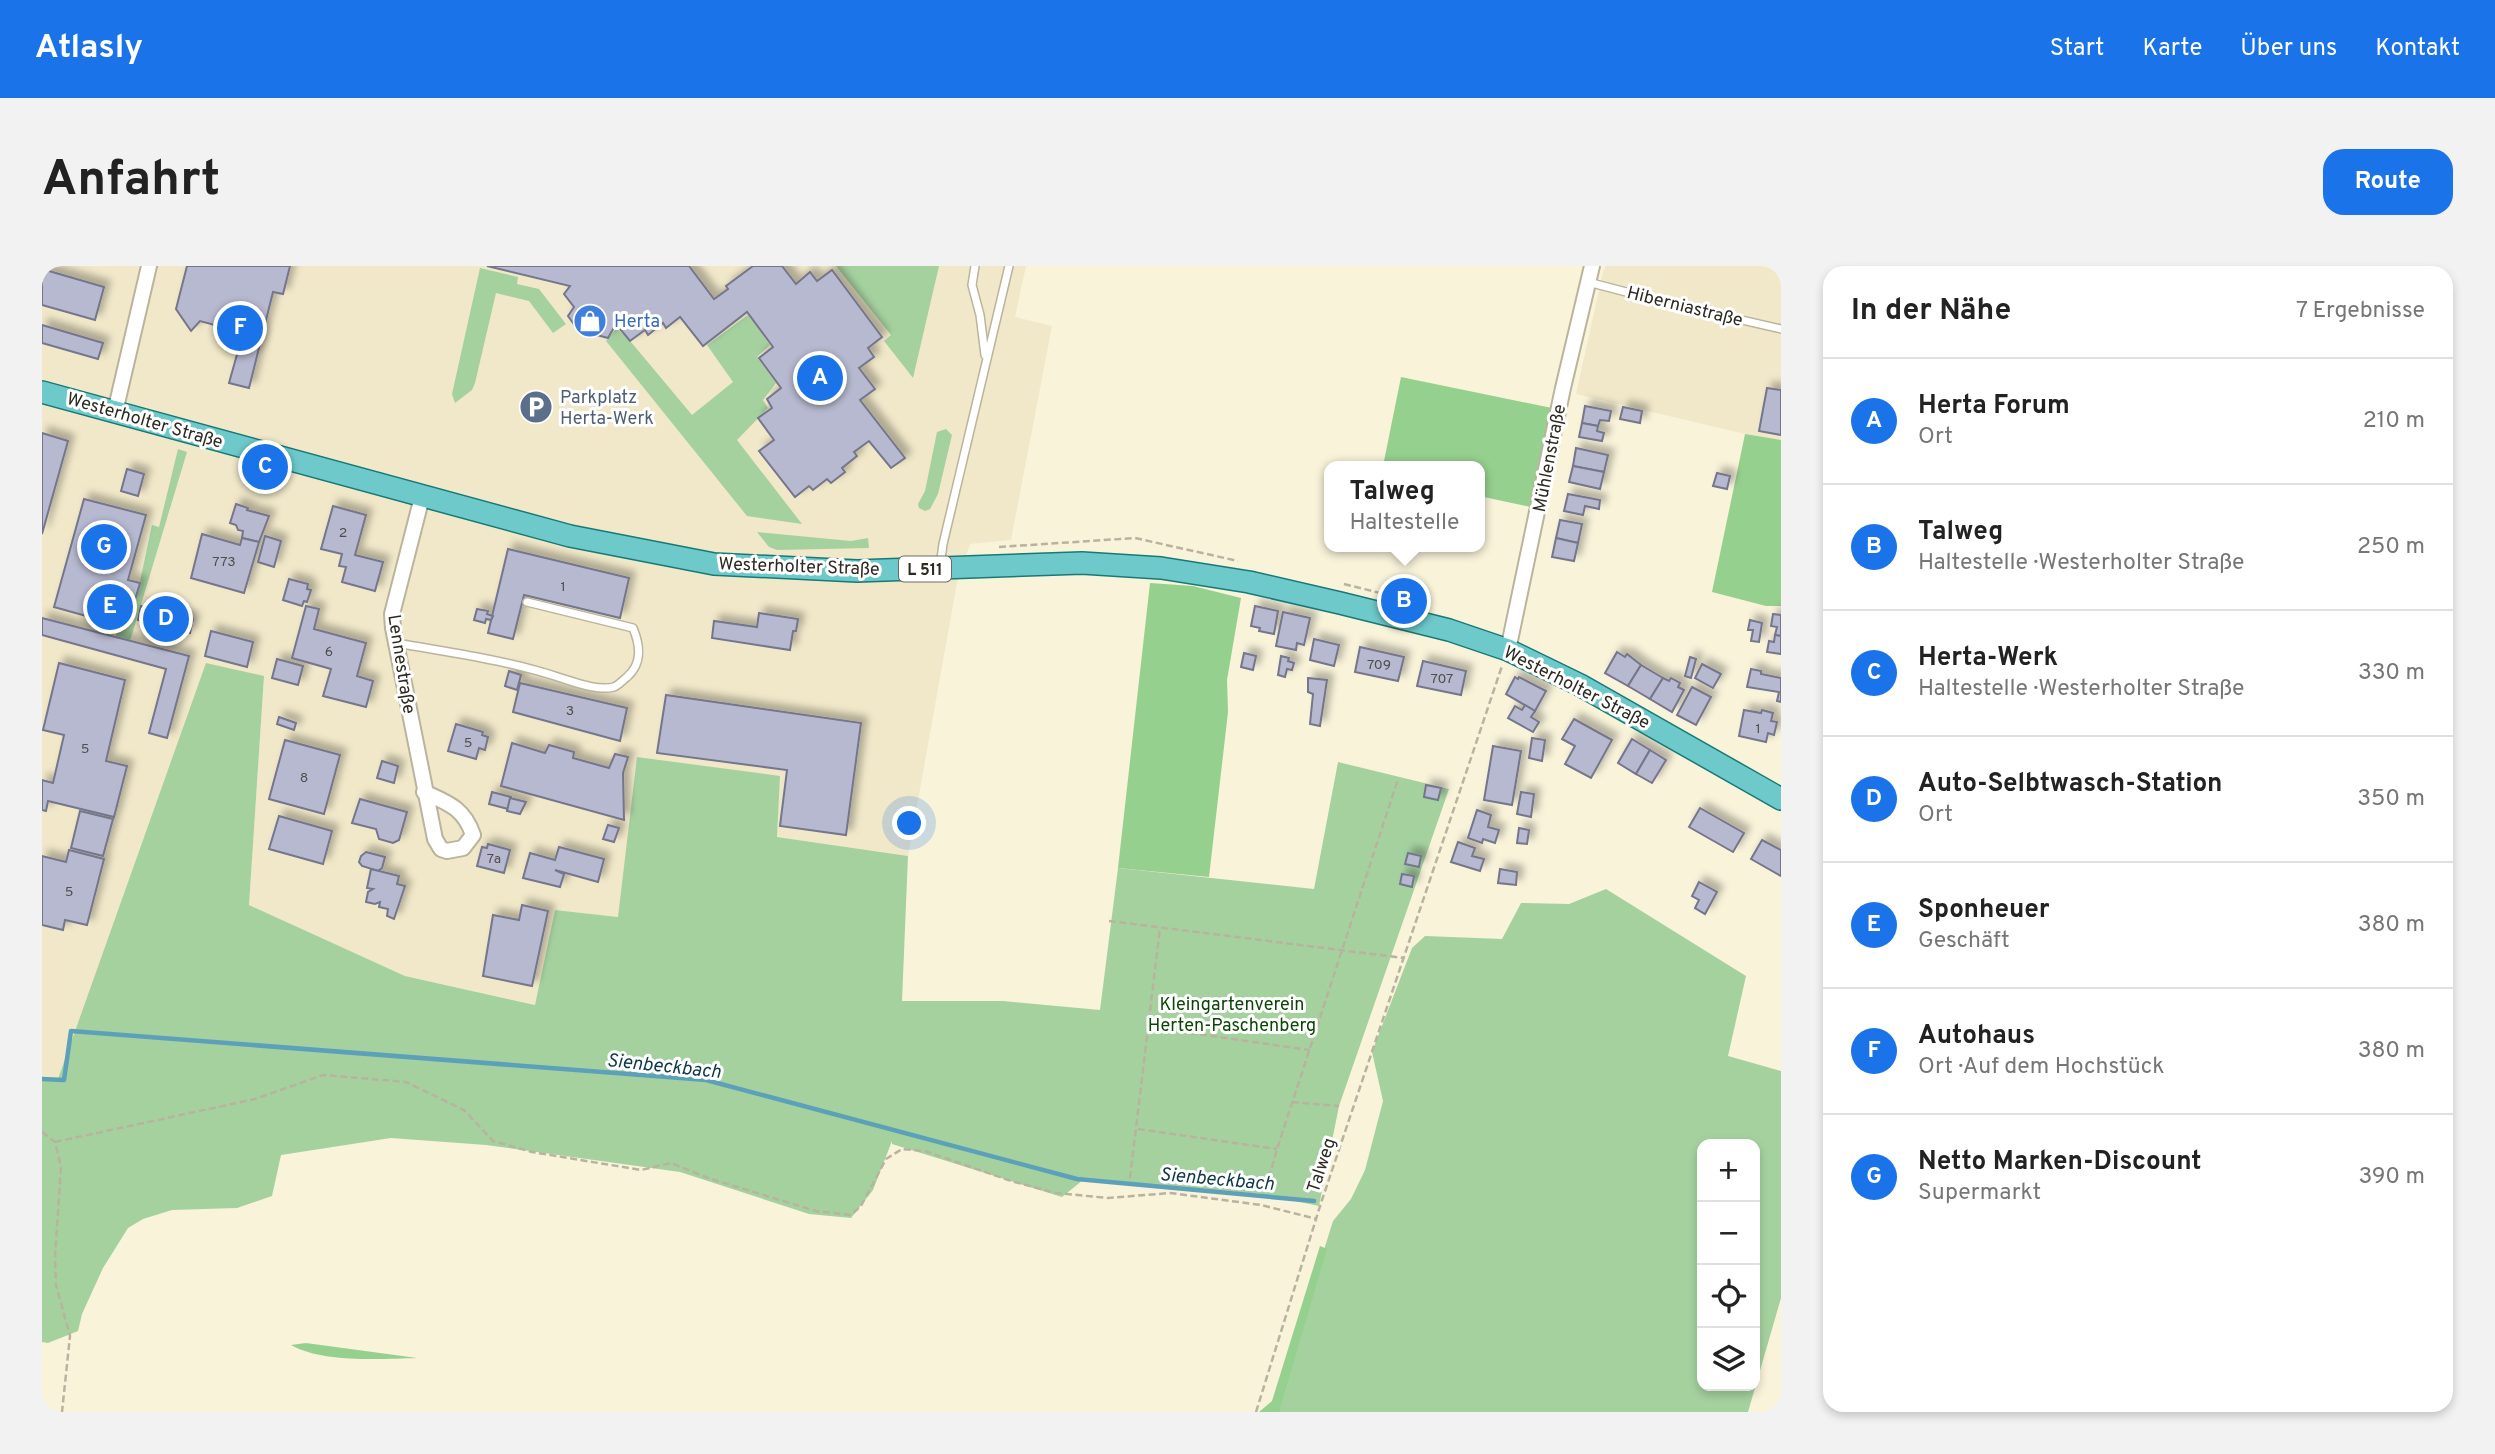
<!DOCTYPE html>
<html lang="de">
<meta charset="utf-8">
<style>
:root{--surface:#fff;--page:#f2f2f2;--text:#222;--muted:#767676;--line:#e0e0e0;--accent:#1a73e8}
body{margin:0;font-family:Overpass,sans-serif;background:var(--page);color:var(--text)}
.controls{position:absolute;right:21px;bottom:21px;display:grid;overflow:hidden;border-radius:14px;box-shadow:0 4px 10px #0003}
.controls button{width:63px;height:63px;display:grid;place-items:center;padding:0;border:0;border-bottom:2px solid var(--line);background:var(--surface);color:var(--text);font:35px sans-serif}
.you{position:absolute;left:868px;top:558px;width:24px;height:24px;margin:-18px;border:5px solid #fff;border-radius:50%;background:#1a73e8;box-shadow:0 0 0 10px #1a73e833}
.badge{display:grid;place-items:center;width:46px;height:46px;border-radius:50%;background:var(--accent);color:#fff;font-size:23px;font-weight:700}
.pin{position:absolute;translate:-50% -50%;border:4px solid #fff;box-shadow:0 2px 7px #0006}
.popup{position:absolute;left:1282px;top:195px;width:161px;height:91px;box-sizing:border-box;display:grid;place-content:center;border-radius:14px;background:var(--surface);filter:drop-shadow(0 2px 5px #0005);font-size:23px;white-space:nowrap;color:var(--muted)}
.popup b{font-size:26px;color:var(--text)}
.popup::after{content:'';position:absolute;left:50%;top:100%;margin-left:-14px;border:14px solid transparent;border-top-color:var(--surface)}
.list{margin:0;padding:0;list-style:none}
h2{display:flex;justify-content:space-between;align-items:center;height:91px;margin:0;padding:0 28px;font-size:30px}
h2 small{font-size:23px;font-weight:400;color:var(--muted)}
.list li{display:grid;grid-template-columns:46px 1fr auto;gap:21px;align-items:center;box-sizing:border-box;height:126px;padding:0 28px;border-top:2px solid var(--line)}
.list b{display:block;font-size:26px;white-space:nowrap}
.list p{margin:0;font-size:23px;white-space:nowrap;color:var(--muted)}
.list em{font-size:23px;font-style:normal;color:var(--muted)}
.icon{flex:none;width:38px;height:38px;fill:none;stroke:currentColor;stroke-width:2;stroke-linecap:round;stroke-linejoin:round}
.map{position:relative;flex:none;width:1739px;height:1146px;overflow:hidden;border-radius:21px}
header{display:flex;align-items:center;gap:42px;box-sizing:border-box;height:98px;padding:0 35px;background:var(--accent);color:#fff}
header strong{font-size:33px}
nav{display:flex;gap:38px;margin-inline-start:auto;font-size:24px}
.intro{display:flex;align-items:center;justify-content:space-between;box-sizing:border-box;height:168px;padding:0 42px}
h1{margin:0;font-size:49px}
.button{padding:18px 32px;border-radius:21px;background:var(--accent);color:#fff;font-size:24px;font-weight:700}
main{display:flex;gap:42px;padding:0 42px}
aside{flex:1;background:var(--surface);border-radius:21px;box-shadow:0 4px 10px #0003}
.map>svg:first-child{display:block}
.built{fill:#f1e8c9}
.green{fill:#a5d19f;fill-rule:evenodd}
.forest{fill:#96d08e}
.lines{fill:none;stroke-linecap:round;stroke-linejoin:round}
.stream{stroke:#5da0ba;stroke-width:4.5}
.building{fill:#b7b9d0;stroke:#74768b;stroke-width:2;filter:url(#shadow)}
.service-casing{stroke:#bab49d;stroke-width:10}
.minor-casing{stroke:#bab49d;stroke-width:18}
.primary-casing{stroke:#177a77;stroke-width:24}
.path{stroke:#b8b39f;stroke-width:2.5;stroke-dasharray:7 3.5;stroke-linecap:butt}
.service{stroke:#fff;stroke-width:7}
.minor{stroke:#fff;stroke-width:14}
.primary{stroke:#6dc9ca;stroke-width:21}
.labels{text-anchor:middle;stroke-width:6;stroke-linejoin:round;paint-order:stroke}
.number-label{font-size:14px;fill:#504e4d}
.shield{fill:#fff;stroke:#6c6a64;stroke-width:2}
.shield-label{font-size:16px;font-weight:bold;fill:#2d2a21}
.street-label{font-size:18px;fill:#2d2a21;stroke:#fff}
.shop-label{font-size:18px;fill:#366cbe;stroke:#fff;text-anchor:start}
.service-label{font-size:18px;fill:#4e5e75;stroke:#fff;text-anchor:start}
.park-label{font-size:18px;fill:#0a4604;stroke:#fff}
.water-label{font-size:19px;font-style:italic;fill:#0d394a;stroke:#fff}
</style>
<header>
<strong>Atlasly</strong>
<nav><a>Start</a><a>Karte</a><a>Über uns</a><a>Kontakt</a></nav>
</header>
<div class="intro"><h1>Anfahrt</h1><a class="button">Route</a></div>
<main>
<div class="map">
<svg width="1739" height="1146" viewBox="0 0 1739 1146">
<defs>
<filter id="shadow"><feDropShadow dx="6" dy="-6" stdDeviation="3.5" flood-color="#0004"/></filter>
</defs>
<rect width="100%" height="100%" fill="#f9f3da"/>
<g class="built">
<polygon points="0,0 984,0 973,51 1010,60 969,274 928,278 915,317 866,590 735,571 737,510 576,651 513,644 494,739 363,710 207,639 222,410 16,814 0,811"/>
<polygon points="1564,0 1739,0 1739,174 1703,168 1534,128 1561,6"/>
</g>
<g class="green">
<polygon points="794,0 897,0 871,112 842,75 849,69"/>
<polygon points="438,2 476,11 475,18 497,23 524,58 511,67 487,35 454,27 433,117 430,124 413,137 410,128"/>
<polygon points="706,49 728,79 715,91 734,117 721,134 726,142 695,174 760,258 705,250 564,75 575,62 589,76 650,149 691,116 665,79"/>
<polygon points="904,163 910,169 896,228 888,243 883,245 877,242 876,238 883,225 895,166"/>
<polygon points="136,183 145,186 88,375 74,370 83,337 93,339 110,259 117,261"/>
<polygon points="715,266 809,275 826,272 827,282 735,284 727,281"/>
<polygon points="164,397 222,410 207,639 363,710 493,739 513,644 576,651 595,491 738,510 735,571 866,590 860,735 961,735 1058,744 1076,602 1272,623 1296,496 1407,523 1297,840 1277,940 1220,928 1041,914 1020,931 850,878 850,875 831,924 809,952 767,948 638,906 444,879 349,872 239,889 230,930 195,942 130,944 101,953 86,962 61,1002 40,1048 36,1065 6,1077 0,1076 0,811 16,813"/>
<path d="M1564,623L1704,710L1686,790L1739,805V1032L1706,1146H1231L1291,955L1309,933L1323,904L1341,835L1330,786L1370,682L1383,670L1460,673L1479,637L1527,638ZM1660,878H1713V1120H1660Z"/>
</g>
<g class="forest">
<polygon points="1359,111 1510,142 1489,241 1437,230 1437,200 1341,200"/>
<polygon points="1703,168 1739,174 1739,340 1724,340 1670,326"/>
<polygon points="1108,317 1151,320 1199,332 1185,414 1186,446 1167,611 1076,602"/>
<polygon points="1278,980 1285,983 1237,1146 1217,1146 1230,1135"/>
<path d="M264,1077L375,1092C339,1093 280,1097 249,1079Z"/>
</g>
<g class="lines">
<polyline class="stream" points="0,813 22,814 29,765 664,814 1035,913 1272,935"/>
</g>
<g class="building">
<polygon points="145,0 248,0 241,28 231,26 207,122 187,117 196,85 186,67 178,71 173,59 158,55 149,65 134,43"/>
<polygon points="445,0 647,0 672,33 686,23 684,20 711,0 740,0 754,18 768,6 775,15 790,4 840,71 826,82 832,91 817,102 833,123 818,134 863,192 849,202 827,175 812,186 815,190 800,202 803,206 789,217 785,213 771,224 767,220 753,231 717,185 732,174 716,152 730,142 725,133 739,122 717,92 731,81 705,46 661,80 638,51 624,62 621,57 606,69 603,64 588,75 574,58 566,72 536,64 526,50 532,41 522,28 528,20"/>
<polygon points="0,3 62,21 53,54 0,39"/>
<polygon points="0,59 61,77 56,93 0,77"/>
<polygon points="1725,122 1739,124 1739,169 1717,165"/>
<polygon points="1543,140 1569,145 1567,155 1558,154 1556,160 1540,157"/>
<polygon points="1581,141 1600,145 1598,157 1578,153"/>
<polygon points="1540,157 1556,160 1555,165 1562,167 1560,175 1537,171"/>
<polygon points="0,167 26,175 0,268"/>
<polygon points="1534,182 1566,189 1562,206 1531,200"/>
<polygon points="1531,200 1562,206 1558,223 1527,216"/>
<polygon points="85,203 102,208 96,230 79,225"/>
<polygon points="1675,207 1688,210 1685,223 1671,220"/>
<polygon points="1526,228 1558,234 1557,243 1543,240 1541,249 1522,245"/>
<polygon points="42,233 104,249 86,314 98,317 92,337 81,335 73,358 12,341"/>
<polygon points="194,238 206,242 205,244 227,250 217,276 200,272 201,265 196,264 194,259 188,257"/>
<polygon points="291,240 324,249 313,289 341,296 333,325 300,316 304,301 297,300 300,288 279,283"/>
<polygon points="1518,254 1540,258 1536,277 1514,272"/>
<polygon points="160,268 198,279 200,272 217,276 202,327 149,312"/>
<polygon points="223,270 239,275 232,301 216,296"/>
<polygon points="1514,272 1536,277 1532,295 1510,291"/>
<polygon points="466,283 587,312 578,352 482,329 471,373 446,367"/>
<polygon points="247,313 266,318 265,323 269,324 265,336 262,335 260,340 241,334"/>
<polygon points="99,340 151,353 148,367 96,354"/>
<polygon points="264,340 277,343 272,363 324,377 315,410 331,415 324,441 281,430 289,403 250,392"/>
<polygon points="1213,340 1236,345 1232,368 1217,365 1218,362 1209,360"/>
<polygon points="435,343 446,345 445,348 451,350 449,354 444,353 443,357 432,354"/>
<polygon points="1241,346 1268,352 1262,379 1255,377 1254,384 1234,380"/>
<polygon points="717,347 756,353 754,365 751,365 748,384 670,372 672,355 715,361"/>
<polygon points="1731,348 1739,349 1739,370 1733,369 1735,361 1729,360"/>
<polygon points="0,352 147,390 125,472 107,467 124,403 0,369"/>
<polygon points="1708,354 1720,357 1717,376 1709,375 1711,364 1706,364"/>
<polygon points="169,365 211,376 205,401 163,390"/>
<polygon points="1733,369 1739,370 1739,388 1725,386 1727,375 1732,376"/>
<polygon points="1272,373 1297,379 1292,400 1268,394"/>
<polygon points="1318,381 1362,391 1356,415 1313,406"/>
<polygon points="1575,386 1583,391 1585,388 1599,399 1586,420 1563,407"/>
<polygon points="1202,387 1214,390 1211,404 1199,401"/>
<polygon points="1239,390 1247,392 1246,395 1252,397 1250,404 1245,403 1243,411 1236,409"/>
<polygon points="1648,391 1654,393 1649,412 1643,410"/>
<polygon points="235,393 261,400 256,419 230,412"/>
<polygon points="1381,395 1424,405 1419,429 1375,420"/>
<polygon points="17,397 83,414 64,495 85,500 72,551 6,535 4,545 0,544 0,514 11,517 22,469 1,464"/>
<polygon points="1660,398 1679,408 1671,422 1653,412"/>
<polygon points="1599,399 1621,412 1608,433 1586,420"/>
<polygon points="1709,403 1719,405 1719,408 1739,412 1739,436 1735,435 1737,426 1705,421"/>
<polygon points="467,405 479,409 475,424 463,420"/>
<polygon points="1473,411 1476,413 1477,411 1504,425 1493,445 1464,428"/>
<polygon points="1266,412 1285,414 1278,460 1268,458 1271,428 1266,426"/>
<polygon points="1621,412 1627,415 1629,412 1638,417 1636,421 1642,424 1630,446 1608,433"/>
<polygon points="478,417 585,442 578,475 471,446"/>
<polygon points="1650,421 1669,431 1654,459 1635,449"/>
<polygon points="624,429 819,457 804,569 738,560 745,504 615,487"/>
<polygon points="1483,439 1493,445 1489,451 1497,456 1491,466 1466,452 1473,440 1480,444"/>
<polygon points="1702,444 1719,447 1720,444 1731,447 1729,455 1735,456 1732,469 1726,467 1724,476 1697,470"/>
<polygon points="237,451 254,457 252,464 235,458"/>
<polygon points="1532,453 1570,474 1549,512 1523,498 1533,480 1520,473"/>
<polygon points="414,458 441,466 440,469 446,471 443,484 437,482 434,493 406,485"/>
<polygon points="1490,472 1503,474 1500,495 1487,492"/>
<polygon points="1590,473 1608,484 1594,508 1576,497"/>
<polygon points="243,474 298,489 282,548 227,533"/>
<polygon points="470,477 503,487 507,479 532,486 531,492 567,502 573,488 586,491 581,507 582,554 459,520"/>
<polygon points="1451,480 1479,485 1470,539 1442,534"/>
<polygon points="1608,484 1624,494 1610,517 1594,508"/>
<polygon points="340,495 356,500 352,517 335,512"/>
<polygon points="1384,519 1399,522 1396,534 1382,531"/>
<polygon points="450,526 469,531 466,543 447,538"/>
<polygon points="1479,526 1492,528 1489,551 1475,548"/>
<polygon points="468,532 484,536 478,548 465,545"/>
<polygon points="318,533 365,546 357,574 351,577 337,573 334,563 310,557"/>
<polygon points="1658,542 1702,567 1691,586 1647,561"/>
<polygon points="1435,544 1449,549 1446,561 1457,564 1453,577 1441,573 1440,577 1426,572"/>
<polygon points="38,545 71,553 61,590 29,582"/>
<polygon points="237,550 290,565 281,598 227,583"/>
<polygon points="566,559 577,562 572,576 561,573"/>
<polygon points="1477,562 1487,564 1485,578 1475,577"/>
<polygon points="1720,574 1739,584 1739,610 1709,593"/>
<polygon points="1416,576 1433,582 1430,590 1442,593 1438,605 1409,596"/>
<polygon points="446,578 468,584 462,607 435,600 440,581 445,582"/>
<polygon points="517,581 562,593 556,616 513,604 522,608 518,621 481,612 488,587 513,594"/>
<polygon points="27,584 62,593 45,659 23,654 21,664 0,659 0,590 24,596"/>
<polygon points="324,586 343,591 340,602 336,605 320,600 317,596 319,590"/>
<polygon points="1366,587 1379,590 1377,601 1363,598"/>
<polygon points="329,603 357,610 355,618 363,620 352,653 345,650 346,643 337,641 338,636 333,638 324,636 326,626 331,623 325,622"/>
<polygon points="1458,603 1475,606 1474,619 1456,617"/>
<polygon points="1360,608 1372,610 1370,621 1358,618"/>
<polygon points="1657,616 1675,626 1663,648 1653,642 1657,634 1650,630"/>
<polygon points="480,639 506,645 490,720 441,710 451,649 477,654"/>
</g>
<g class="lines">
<defs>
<g id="service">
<polyline points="933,0 930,19 938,49 943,89"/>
<polyline points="1546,16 1630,38 1739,63"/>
<polyline points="898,301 901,278 967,0"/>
<path d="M355,377C410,387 466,394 519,412C535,417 556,425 572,421C577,419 581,414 585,411C601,397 598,379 591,362L485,336"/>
</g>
<g id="minor">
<polyline points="73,146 107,0"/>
<path d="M380,231L350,348L351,362L393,573L399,583L405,585L421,582L431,569C422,542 406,537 382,526"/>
<polyline points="1466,384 1521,122 1550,0"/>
</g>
<polyline id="primary" points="0,126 528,270 672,298 815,305 1040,297 1119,302 1207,316 1298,337 1407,364 1466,384 1538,419 1739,533"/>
</defs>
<use href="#service" class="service-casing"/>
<use href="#minor" class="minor-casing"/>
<use href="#primary" class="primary-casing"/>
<g class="path">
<polyline points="957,281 1093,272 1196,295"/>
<polyline points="1302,318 1350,330"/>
<polyline points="1067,655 1362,692"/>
<polyline points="1106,761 1268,784"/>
<polyline points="1250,836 1297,840"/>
<polyline points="1096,863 1235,883"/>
<polyline points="0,866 13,876 19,901 13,992 14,1019 28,1070 20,1146"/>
<polyline points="13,876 213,833 281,809 364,816 422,844 451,875 490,886 599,904 629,897 666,912 774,945 809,949 819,940 844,893 860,883 883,885 969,915 1014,927 1066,932 1128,927 1219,939 1275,953"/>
<polyline points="1088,912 1118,662"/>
<polyline points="1224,922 1235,883 1356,513"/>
<polyline points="1214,1146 1279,937 1460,400"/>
</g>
<use href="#service" class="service"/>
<use href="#minor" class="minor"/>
<use href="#primary" class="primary"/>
</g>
<defs>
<symbol id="shop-disc" viewBox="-11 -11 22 22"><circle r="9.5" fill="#3f7fe0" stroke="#fff"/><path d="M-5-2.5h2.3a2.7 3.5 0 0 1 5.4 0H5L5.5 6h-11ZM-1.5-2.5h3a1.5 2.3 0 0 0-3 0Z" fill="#fff"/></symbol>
<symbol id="parking-disc" viewBox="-11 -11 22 22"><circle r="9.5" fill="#5c6f8a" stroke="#fff"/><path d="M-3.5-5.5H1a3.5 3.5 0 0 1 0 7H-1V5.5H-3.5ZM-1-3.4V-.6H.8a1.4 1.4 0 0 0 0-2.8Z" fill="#fff"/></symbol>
</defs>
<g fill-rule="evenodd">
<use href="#shop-disc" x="529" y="36" width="38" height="38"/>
<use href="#parking-disc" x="475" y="122" width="38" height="38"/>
</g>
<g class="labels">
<g class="number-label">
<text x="301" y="271">2</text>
<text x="182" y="300">773</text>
<text x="521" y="325">1</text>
<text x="287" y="390">6</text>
<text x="1337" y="403">709</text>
<text x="1400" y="417">707</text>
<text x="528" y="449">3</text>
<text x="1716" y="467">1</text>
<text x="426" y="481">5</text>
<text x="43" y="487">5</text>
<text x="262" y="516">8</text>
<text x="452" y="597">7a</text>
<text x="27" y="630">5</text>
</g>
<rect class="shield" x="857" y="290.5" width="52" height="25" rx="5"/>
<g class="shield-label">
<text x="883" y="309">L 511</text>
</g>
<g class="street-label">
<text transform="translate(1643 40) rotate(14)" y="6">Hiberniastraße</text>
<text transform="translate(103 154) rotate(16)" y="6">Westerholter Straße</text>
<text transform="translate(1507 192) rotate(-79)" y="6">Mühlenstraße</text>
<text transform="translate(757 300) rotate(2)" y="6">Westerholter Straße</text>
<text transform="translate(360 398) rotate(81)" y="6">Lennestraße</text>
<text transform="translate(1535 421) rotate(27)" y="6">Westerholter Straße</text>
<text transform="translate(1279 899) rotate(-72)" y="6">Talweg</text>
</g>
<g class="shop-label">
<text x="572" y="61">Herta</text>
</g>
<g class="service-label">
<text x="518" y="137">Parkplatz<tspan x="518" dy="21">Herta-Werk</tspan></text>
</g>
<g class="park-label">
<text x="1190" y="744">Kleingartenverein<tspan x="1190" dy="21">Herten-Paschenberg</tspan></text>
</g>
<g class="water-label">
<text transform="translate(622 799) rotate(6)" y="7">Sienbeckbach</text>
<text transform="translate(1175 912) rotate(5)" y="7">Sienbeckbach</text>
</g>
</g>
</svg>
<div class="controls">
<button>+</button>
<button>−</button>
<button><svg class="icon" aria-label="locate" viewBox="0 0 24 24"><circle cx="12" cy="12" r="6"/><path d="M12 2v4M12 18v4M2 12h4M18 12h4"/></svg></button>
<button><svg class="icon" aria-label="layers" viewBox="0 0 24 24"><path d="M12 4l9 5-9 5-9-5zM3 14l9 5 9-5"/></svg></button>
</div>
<div class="you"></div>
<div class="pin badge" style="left:778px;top:112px">A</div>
<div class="pin badge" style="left:1362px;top:335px">B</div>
<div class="popup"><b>Talweg</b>Haltestelle</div>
<div class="pin badge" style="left:223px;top:201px">C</div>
<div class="pin badge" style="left:124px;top:353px">D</div>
<div class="pin badge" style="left:68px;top:341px">E</div>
<div class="pin badge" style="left:198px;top:62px">F</div>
<div class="pin badge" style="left:62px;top:281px">G</div>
</div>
<aside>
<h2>In der Nähe<small>7 Ergebnisse</small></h2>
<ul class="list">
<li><span class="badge">A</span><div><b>Herta Forum</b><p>Ort</p></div><em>210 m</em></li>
<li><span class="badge">B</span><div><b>Talweg</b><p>Haltestelle · Westerholter Straße</p></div><em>250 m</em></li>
<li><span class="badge">C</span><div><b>Herta-Werk</b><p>Haltestelle · Westerholter Straße</p></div><em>330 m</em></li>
<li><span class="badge">D</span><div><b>Auto-Selbtwasch-Station</b><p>Ort</p></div><em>350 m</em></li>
<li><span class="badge">E</span><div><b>Sponheuer</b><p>Geschäft</p></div><em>380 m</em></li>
<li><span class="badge">F</span><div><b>Autohaus</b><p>Ort · Auf dem Hochstück</p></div><em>380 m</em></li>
<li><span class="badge">G</span><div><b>Netto Marken-Discount</b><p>Supermarkt</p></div><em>390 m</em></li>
</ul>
</aside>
</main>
